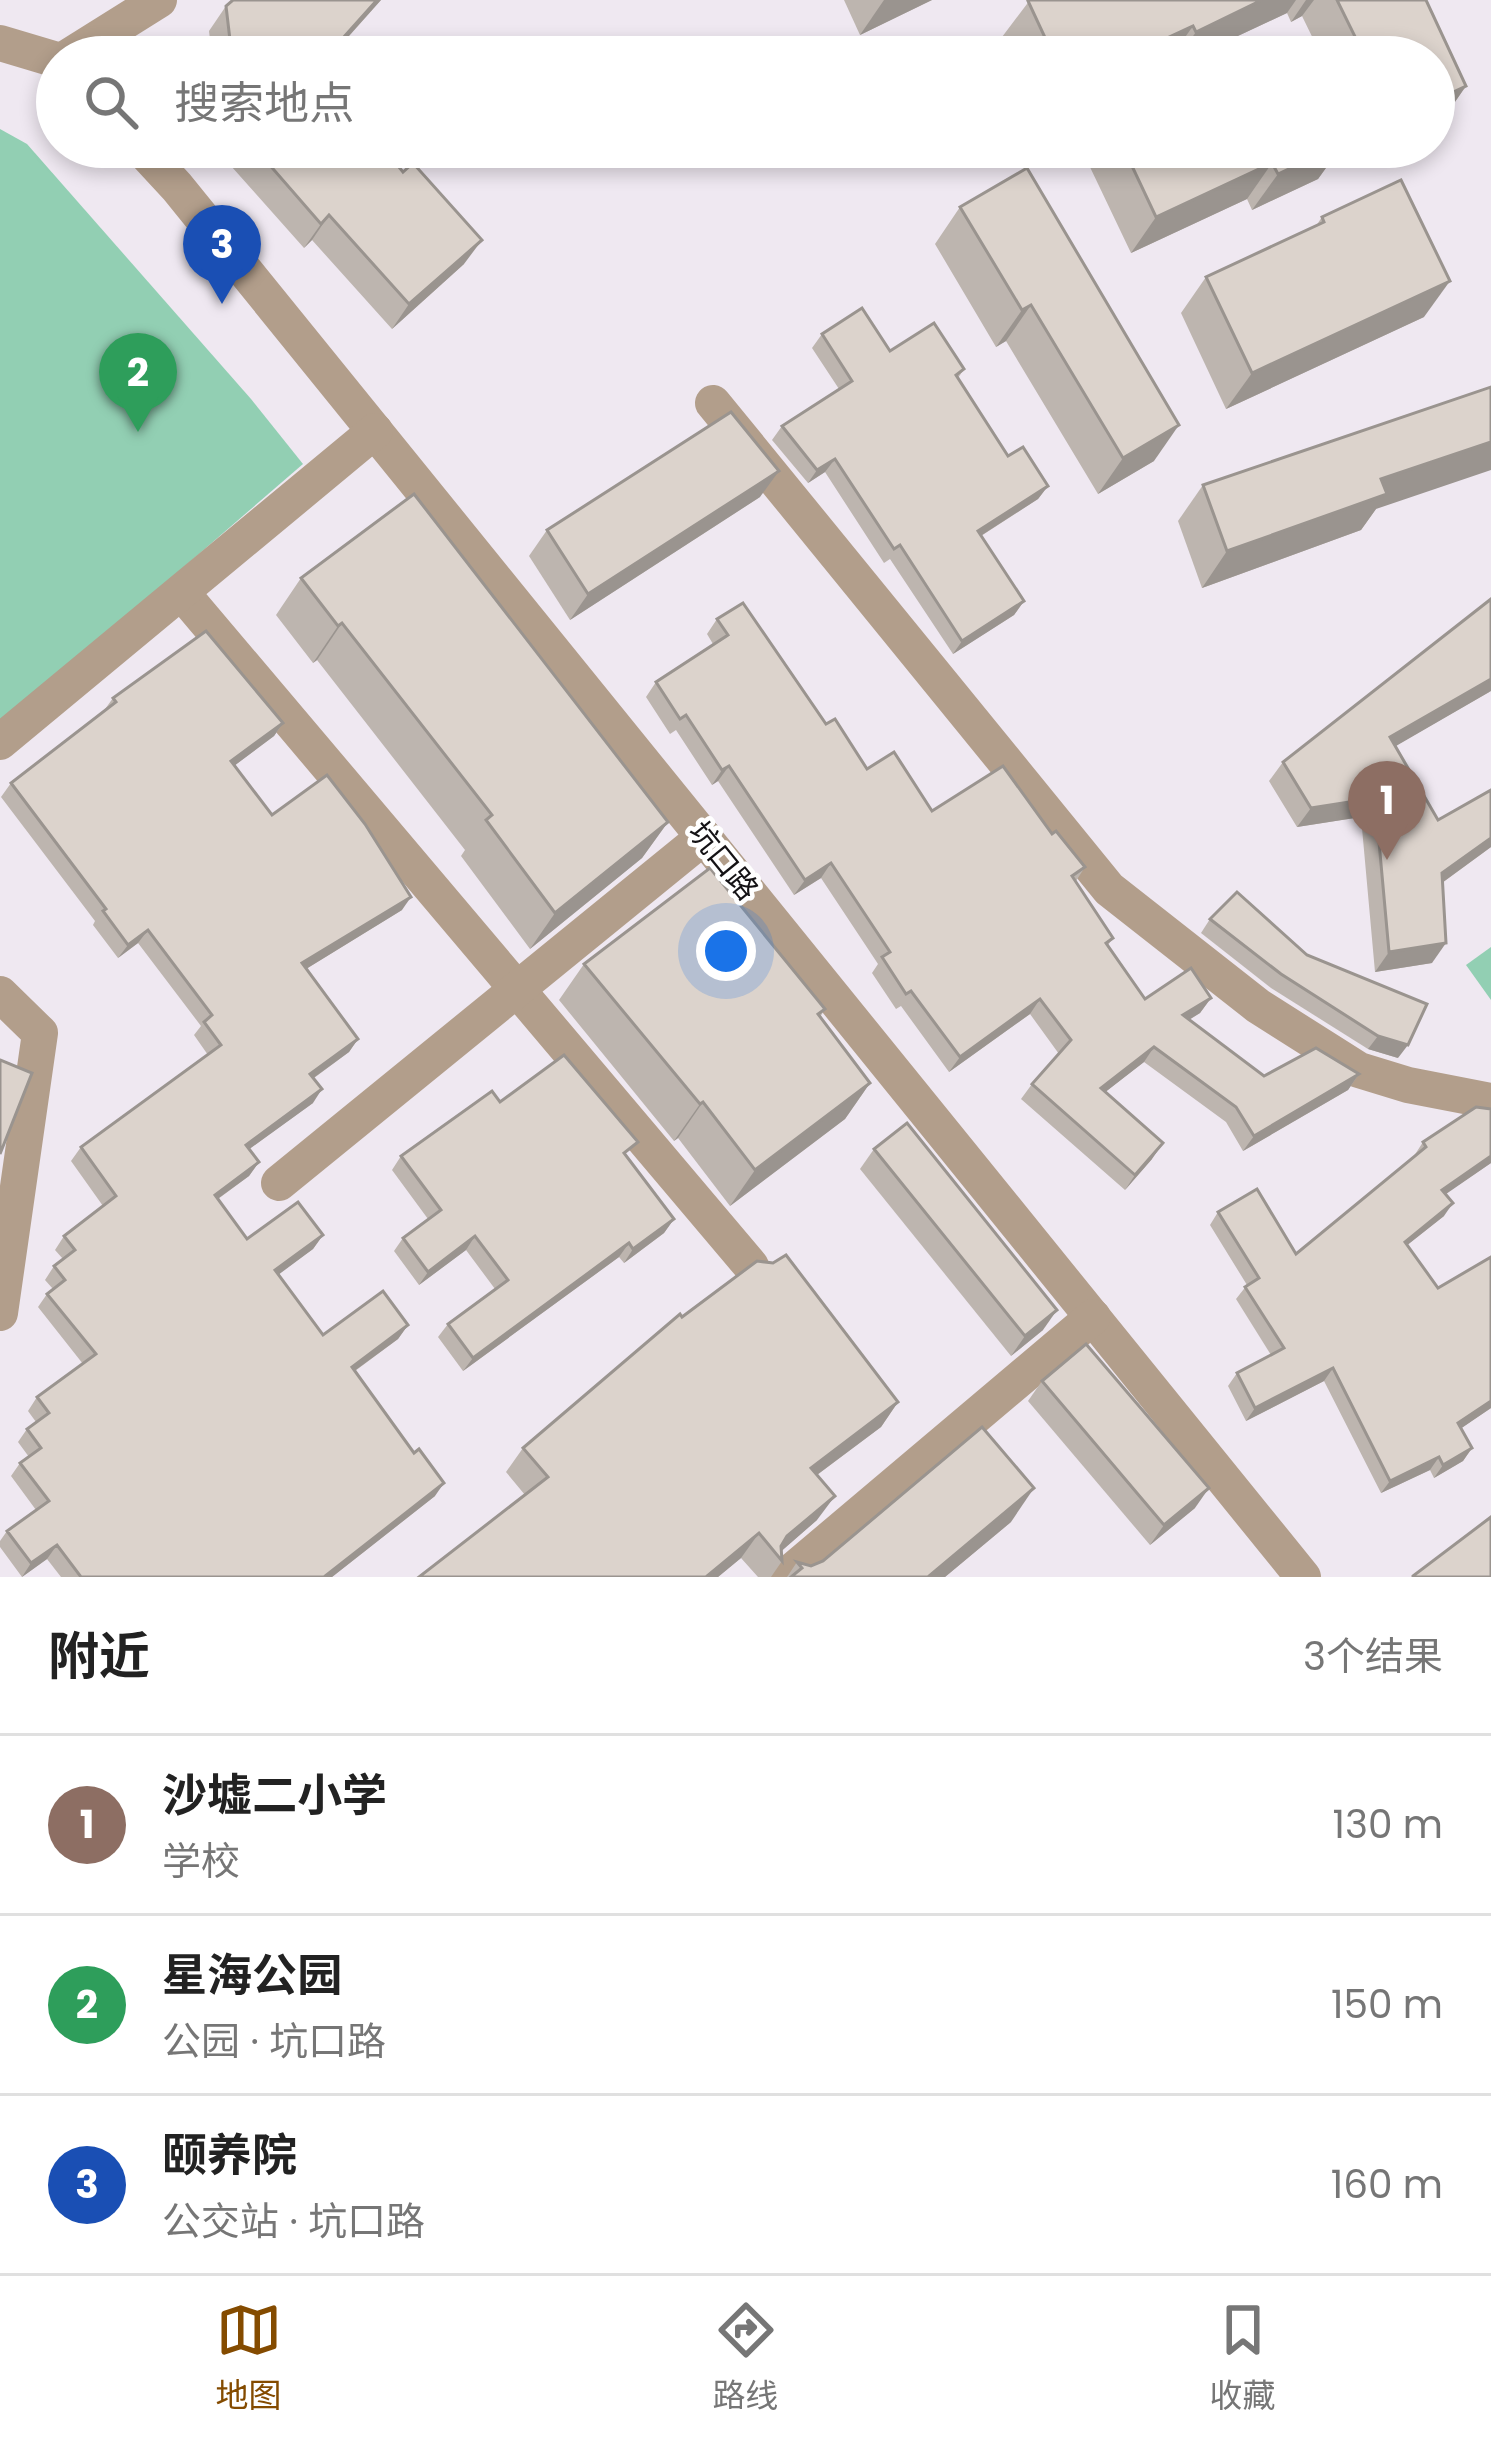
<!DOCTYPE html>
<html lang="zh">
<meta charset="utf-8">
<style>
:root{--surface:#fff;--page:#f2f2f2;--text:#222;--muted:#767676;--line:#e0e0e0;--accent:#844b00}
body{margin:0;font-family:Poppins,"Noto Sans SC",sans-serif;background:var(--page);color:var(--text)}
.you{position:absolute;left:726px;top:951px;width:42px;height:42px;margin:-30px;border:9px solid #fff;border-radius:50%;background:#1a73e8;box-shadow:0 0 0 18px #1a73e833}
.badge{display:grid;place-items:center;width:78px;height:78px;border-radius:50%;background:var(--accent);color:#fff;font-size:39px;font-weight:700}
.pin{position:absolute;translate:-50% -99px;filter:drop-shadow(0 3px 6px #0008)}
.pin::after{content:'';position:absolute;top:63px;width:42px;height:36px;background:inherit;clip-path:polygon(0 0,100% 0,50% 100%)}
.list{margin:0;padding:0;list-style:none}
h2{display:flex;justify-content:space-between;align-items:center;height:156px;margin:0;padding:0 48px;font-size:51px}
h2 small{font-size:39px;font-weight:400;color:var(--muted)}
.list li{display:grid;grid-template-columns:78px 1fr auto;gap:36px;align-items:center;box-sizing:border-box;height:180px;padding:0 48px;border-top:3px solid var(--line)}
.list b{display:block;font-size:45px;white-space:nowrap}
.list p{margin:0;font-size:39px;white-space:nowrap;color:var(--muted)}
.list em{font-size:39px;font-style:normal;color:var(--muted)}
.icon{flex:none;width:66px;height:66px;fill:none;stroke:currentColor;stroke-width:2;stroke-linecap:round;stroke-linejoin:round}
.map{position:relative;flex:none;width:1491px;height:1577px;overflow:hidden}
.search{position:absolute;background:var(--surface);box-shadow:0 6px 18px #0003;left:36px;right:36px;top:36px;height:132px;display:flex;align-items:center;gap:30px;box-sizing:border-box;padding:0 42px;border-radius:66px;color:var(--muted);font-size:45px}
.sheet{height:696px;background:var(--surface)}
nav{display:flex;justify-content:space-around;align-items:center;box-sizing:border-box;height:168px;border-top:3px solid var(--line);background:var(--surface);font-size:33px;color:var(--muted)}
nav a{display:grid;justify-items:center;gap:6px}
nav .on{color:var(--accent)}
.map>svg:first-child{display:block}
.green{fill:#92cfb3}
.lines{fill:none;stroke-linecap:round;stroke-linejoin:round}
.minor{stroke:#b29e8b;stroke-width:36}
.wall{fill:#bdb5af}
.shaded-wall{fill:#9a948f}
.building{fill:#dcd3cc;stroke:#9a948f;stroke-width:3}
.labels{text-anchor:middle;stroke-width:9;stroke-linejoin:round;paint-order:stroke}
.street-label{font-size:30px;fill:#141215;stroke:#fff}
</style>
<div class="map">
<svg width="1491" height="1577" viewBox="0 0 1491 1577">
<rect width="100%" height="100%" fill="#efe8f1"/>
<g class="green">
<polygon points="0,129 27,144 251,399 303,464 0,726"/>
<polygon points="1491,947 1491,1000 1466,965"/>
</g>
<g class="lines">
<g class="minor">
<polyline points="0,43 57,60"/>
<polyline points="68,57 159,0"/>
<polyline points="140,147 177,187 1303,1577"/>
<polyline points="713,403 1109,889 1258,1006 1359,1070 1408,1085 1491,1101"/>
<polyline points="193,606 751,1266"/>
<polyline points="0,742 375,431"/>
<polyline points="0,994 40,1033 0,1313"/>
<polyline points="279,1183 704,837"/>
<polyline points="785,1577 1093,1317"/>
</g>
</g>
<g class="wall">
<polygon points="233,0 381,0 342,44 342,57 212,57 209,31 226,6"/>
<polygon points="844,0 932,0 860,35"/>
<polygon points="1030,0 1426,0 1466,86 1441,122 1434,125 1434,57 1322,57 1302,16 1291,22 1287,13 1193,57 1011,57 1002,37"/>
<polygon points="222,147 383,147 464,264 392,329 312,240 304,248 223,157"/>
<polygon points="1101,147 1341,147 1318,179 1252,210 1247,199 1131,253 1089,165"/>
<polygon points="960,207 1154,461 1098,494 1006,341 996,347 935,244"/>
<polygon points="1322,217 1424,317 1226,409 1181,313 1206,277 1316,226"/>
<polygon points="822,334 964,369 958,378 1008,456 1048,486 1038,499 981,536 1024,601 1014,615 953,654 890,559 884,563 825,472 808,483 772,440 782,426 839,389 812,348"/>
<polygon points="1203,485 1376,509 1361,530 1202,588 1178,521"/>
<polygon points="760,497 570,620 529,556 547,530"/>
<polygon points="301,578 668,822 642,858 530,949 461,856 465,850 317,660 313,663 276,615"/>
<polygon points="717,619 826,724 867,769 932,811 1052,834 1085,867 1076,881 1113,938 1108,945 1145,999 1211,998 1200,1013 1189,1020 1264,1076 1359,1074 1348,1090 1243,1151 1226,1122 1144,1062 1105,1092 1152,1159 1125,1190 1021,1099 1032,1084 1059,1054 1030,1014 949,1072 901,1006 896,1009 872,973 878,964 821,878 794,895 718,781 712,785 676,730 670,734 646,697 656,682 713,644 707,634"/>
<polygon points="1491,691 1395,746 1438,820 1491,790 1491,847 1442,883 1432,963 1375,972 1361,817 1297,827 1269,781 1283,762"/>
<polygon points="113,698 283,723 274,736 235,765 272,815 402,910 306,969 358,1039 349,1052 314,1078 313,1103 249,1149 259,1162 249,1176 218,1199 247,1239 323,1235 313,1249 278,1274 323,1335 408,1325 398,1339 355,1371 435,1496 332,1577 61,1577 47,1559 22,1577 0,1547 0,1541 7,1531 36,1510 11,1476 20,1463 29,1457 18,1442 27,1429 36,1422 28,1411 37,1397 83,1364 38,1307 47,1294 53,1289 45,1280 54,1266 63,1259 55,1250 64,1236 103,1206 71,1161 81,1147 208,1055 194,1035 201,1026 138,943 118,958 93,925 95,921 1,797 11,783 103,712"/>
<polygon points="1210,919 1307,955 1398,1058 1368,1049 1271,988 1201,933"/>
<polygon points="584,964 825,1009 820,1017 870,1083 845,1119 730,1206 678,1138 674,1141 559,1000"/>
<polygon points="500,1102 627,1157 674,1219 664,1233 624,1263 619,1257 463,1371 438,1337 448,1324 495,1289 466,1250 419,1285 394,1251 403,1238 428,1219 392,1170 401,1156"/>
<polygon points="1423,1142 1491,1163 1445,1194 1444,1216 1407,1245 1438,1288 1491,1257 1491,1408 1461,1428 1472,1448 1463,1461 1434,1478 1430,1470 1381,1493 1324,1381 1246,1421 1228,1386 1237,1373 1271,1355 1236,1299 1247,1285 1210,1225 1218,1212 1296,1254 1414,1156"/>
<polygon points="874,1149 1043,1330 1011,1356 860,1169"/>
<polygon points="682,1317 898,1402 881,1427 817,1475 817,1520 781,1551 782,1561 771,1577 758,1577 741,1558 718,1577 419,1577 525,1495 506,1472 523,1448"/>
<polygon points="1042,1381 1195,1508 1150,1545 1028,1401"/>
<polygon points="1011,1522 945,1577 787,1577 797,1562 811,1566"/>
</g>
<g class="shaded-wall">
<polygon points="377,0 381,0 330,57 342,39"/>
<polygon points="884,0 932,0 860,35"/>
<polygon points="1262,0 1296,0 1287,13 1193,57 1178,57 1196,32"/>
<polygon points="1306,0 1314,0 1302,16 1291,22"/>
<polygon points="1193,26 1171,57 1126,57"/>
<polygon points="1466,86 1441,122 1434,125 1434,101"/>
<polygon points="1335,147 1341,147 1318,179 1252,210 1278,174"/>
<polygon points="1375,147 1388,147 1369,156"/>
<polygon points="1272,163 1247,199 1131,253 1156,217"/>
<polygon points="329,215 312,240 304,248 321,224"/>
<polygon points="482,240 464,264 392,329 409,304"/>
<polygon points="1450,281 1424,317 1226,409 1252,373"/>
<polygon points="1031,305 1006,341 996,347 1022,310"/>
<polygon points="1179,425 1154,461 1098,494 1123,458"/>
<polygon points="1491,442 1491,470 1376,509 1361,530 1202,588 1227,551 1381,479"/>
<polygon points="835,459 825,472 808,483 817,470"/>
<polygon points="779,471 760,497 570,620 588,594"/>
<polygon points="1048,486 1038,499 968,544 978,531"/>
<polygon points="1024,601 1014,615 953,654 962,641"/>
<polygon points="342,623 317,660 313,663 338,626"/>
<polygon points="1491,679 1491,691 1377,757 1390,737"/>
<polygon points="283,723 274,736 222,775 231,761"/>
<polygon points="729,766 718,781 712,785 722,770"/>
<polygon points="1375,798 1361,817 1297,827 1311,808"/>
<polygon points="668,822 642,858 530,949 555,913"/>
<polygon points="1491,838 1491,847 1428,893 1442,873"/>
<polygon points="831,863 821,878 794,895 805,880"/>
<polygon points="411,897 402,910 293,977 302,963"/>
<polygon points="148,930 138,943 118,958 128,945"/>
<polygon points="1446,943 1432,963 1375,972 1389,952"/>
<polygon points="1211,998 1200,1013 1172,1030 1183,1015"/>
<polygon points="1040,999 1030,1014 949,1072 960,1057"/>
<polygon points="1378,1036 1408,1045 1398,1058 1368,1049"/>
<polygon points="358,1039 349,1052 301,1087 310,1074"/>
<polygon points="1154,1047 1144,1062 1090,1104 1101,1088"/>
<polygon points="1359,1074 1348,1090 1243,1151 1254,1136"/>
<polygon points="870,1083 845,1119 730,1206 755,1170"/>
<polygon points="322,1089 313,1103 237,1158 246,1145"/>
<polygon points="703,1102 678,1138 674,1141 700,1104"/>
<polygon points="1163,1143 1152,1159 1125,1190 1135,1175"/>
<polygon points="1491,1156 1491,1163 1433,1203 1442,1190"/>
<polygon points="259,1162 249,1176 205,1208 215,1195"/>
<polygon points="1453,1203 1444,1216 1396,1254 1405,1242"/>
<polygon points="674,1219 664,1233 624,1263 633,1249"/>
<polygon points="323,1235 313,1249 266,1284 275,1270"/>
<polygon points="475,1236 466,1250 419,1285 428,1272"/>
<polygon points="629,1243 619,1257 463,1371 473,1358"/>
<polygon points="1057,1310 1043,1330 1011,1356 1025,1336"/>
<polygon points="408,1325 398,1339 342,1380 352,1367"/>
<polygon points="1333,1368 1324,1381 1246,1421 1255,1408"/>
<polygon points="1491,1401 1491,1408 1450,1436 1458,1423"/>
<polygon points="898,1402 881,1427 794,1492 811,1468"/>
<polygon points="1472,1448 1463,1461 1434,1478 1443,1465"/>
<polygon points="1439,1457 1430,1470 1381,1493 1390,1481"/>
<polygon points="444,1483 435,1496 332,1577 324,1577"/>
<polygon points="1034,1488 1011,1522 945,1577 928,1577"/>
<polygon points="1209,1488 1195,1508 1150,1545 1164,1525"/>
<polygon points="835,1496 817,1520 777,1555 787,1536"/>
<polygon points="759,1533 741,1558 718,1577 706,1577"/>
<polygon points="57,1545 47,1559 22,1577 31,1563"/>
</g>
<g class="building">
<polygon points="233,0 377,0 342,39 342,57 232,57 226,6"/>
<polygon points="1030,0 1262,0 1196,32 1193,26 1126,57 1054,57 1028,1"/>
<polygon points="1337,0 1426,0 1466,86 1434,101 1434,57 1365,57"/>
<polygon points="1296,42 1303,57 1265,57"/>
<polygon points="254,147 383,147 403,172 413,163 482,240 409,304 329,215 321,224"/>
<polygon points="1123,147 1335,147 1278,174 1272,163 1156,217"/>
<polygon points="1027,168 1179,425 1123,458 1031,305 1022,310 960,207"/>
<polygon points="1401,180 1450,281 1252,373 1206,277 1324,222 1322,217"/>
<polygon points="862,308 890,351 934,323 964,369 956,375 1008,456 1023,447 1048,486 978,531 1024,601 962,641 900,545 894,549 835,459 817,470 782,426 852,381 822,334"/>
<polygon points="1491,387 1491,442 1381,479 1387,494 1227,551 1203,485"/>
<polygon points="731,412 779,471 588,594 547,530"/>
<polygon points="414,494 668,822 555,913 486,820 492,815 342,623 338,626 301,578"/>
<polygon points="1491,599 1491,679 1390,737 1438,820 1491,790 1491,838 1442,873 1446,943 1389,952 1375,798 1311,808 1283,762"/>
<polygon points="743,603 826,724 835,719 867,769 894,752 932,811 1003,766 1052,834 1056,831 1085,867 1072,876 1113,938 1106,943 1145,999 1191,968 1211,998 1183,1015 1264,1076 1316,1048 1359,1074 1254,1136 1236,1107 1154,1047 1101,1088 1163,1143 1135,1175 1032,1084 1071,1040 1040,999 960,1057 911,991 906,994 882,957 890,952 831,863 805,880 729,766 722,770 686,715 680,719 656,682 728,635 717,619"/>
<polygon points="206,631 283,723 231,761 272,815 327,775 365,824 411,897 302,963 358,1039 310,1074 322,1089 246,1145 259,1162 215,1195 247,1239 298,1202 323,1235 275,1270 323,1335 383,1291 408,1325 352,1367 414,1453 419,1449 444,1483 324,1577 81,1577 57,1545 31,1563 7,1531 49,1501 20,1463 41,1448 27,1429 49,1413 37,1397 96,1354 47,1294 65,1280 54,1266 75,1250 64,1236 116,1196 81,1147 221,1045 204,1022 212,1015 148,930 128,945 103,911 106,909 11,783 116,702 113,698"/>
<polygon points="710,868 825,1009 818,1014 870,1083 755,1170 703,1102 700,1104 584,964"/>
<polygon points="1237,892 1307,955 1427,1004 1408,1045 1378,1036 1281,974 1210,919"/>
<polygon points="564,1055 638,1142 624,1153 674,1219 633,1249 629,1243 473,1358 448,1324 508,1280 475,1236 428,1272 403,1238 441,1210 401,1156 492,1091 500,1102"/>
<polygon points="0,1060 32,1073 0,1154"/>
<polygon points="1476,1107 1491,1109 1491,1156 1442,1190 1453,1203 1405,1242 1438,1288 1491,1257 1491,1401 1458,1423 1472,1448 1443,1465 1439,1457 1390,1481 1333,1368 1255,1408 1237,1373 1284,1348 1245,1287 1259,1278 1218,1212 1257,1189 1296,1254 1426,1147 1423,1142"/>
<polygon points="907,1123 1057,1310 1025,1336 874,1149"/>
<polygon points="786,1255 898,1402 811,1468 835,1496 787,1536 781,1546 782,1561 759,1533 706,1577 419,1577 548,1477 523,1448 680,1314 682,1317 757,1261 773,1263"/>
<polygon points="1086,1344 1209,1488 1164,1525 1042,1381"/>
<polygon points="982,1427 1034,1488 928,1577 791,1577 802,1568 797,1562 811,1566 823,1561"/>
<polygon points="1491,1517 1491,1577 1413,1577 1413,1576"/>
</g>
<g class="labels">
<g class="street-label">
<text transform="translate(723 861) rotate(51)" y="10">坑口路</text>
</g>
</g>
</svg>
<div class="you"></div>
<div class="pin badge" style="left:1387px;top:860px;background:#8d6e63">1</div>
<div class="pin badge" style="left:138px;top:432px;background:#2e9e5b">2</div>
<div class="pin badge" style="left:222px;top:304px;background:#1a4fb4">3</div>
<div class="search"><svg class="icon" aria-label="search" viewBox="0 0 24 24"><circle cx="10" cy="10" r="6"/><path d="M15 15l6 6"/></svg>搜索地点</div>
</div>
<section class="sheet">
<h2>附近<small>3个结果</small></h2>
<ul class="list">
<li><span class="badge" style="background:#8d6e63">1</span><div><b>沙墟二小学</b><p>学校</p></div><em>130 m</em></li>
<li><span class="badge" style="background:#2e9e5b">2</span><div><b>星海公园</b><p>公园 · 坑口路</p></div><em>150 m</em></li>
<li><span class="badge" style="background:#1a4fb4">3</span><div><b>颐养院</b><p>公交站 · 坑口路</p></div><em>160 m</em></li>
</ul>
</section>
<nav>
<a class="on"><svg class="icon" aria-label="map" viewBox="0 0 24 24"><path d="M3 6l6-2 6 2 6-2v14l-6 2-6-2-6 2zM9 4v14M15 6v14"/></svg>地图</a>
<a><svg class="icon" aria-label="directions" viewBox="0 0 24 24"><path d="M12 3l9 9-9 9-9-9zM9 14v-3h6M13 9l2 2-2 2"/></svg>路线</a>
<a><svg class="icon" aria-label="saved" viewBox="0 0 24 24"><path d="M7 4h10v16l-5-4-5 4z"/></svg>收藏</a>
</nav>
